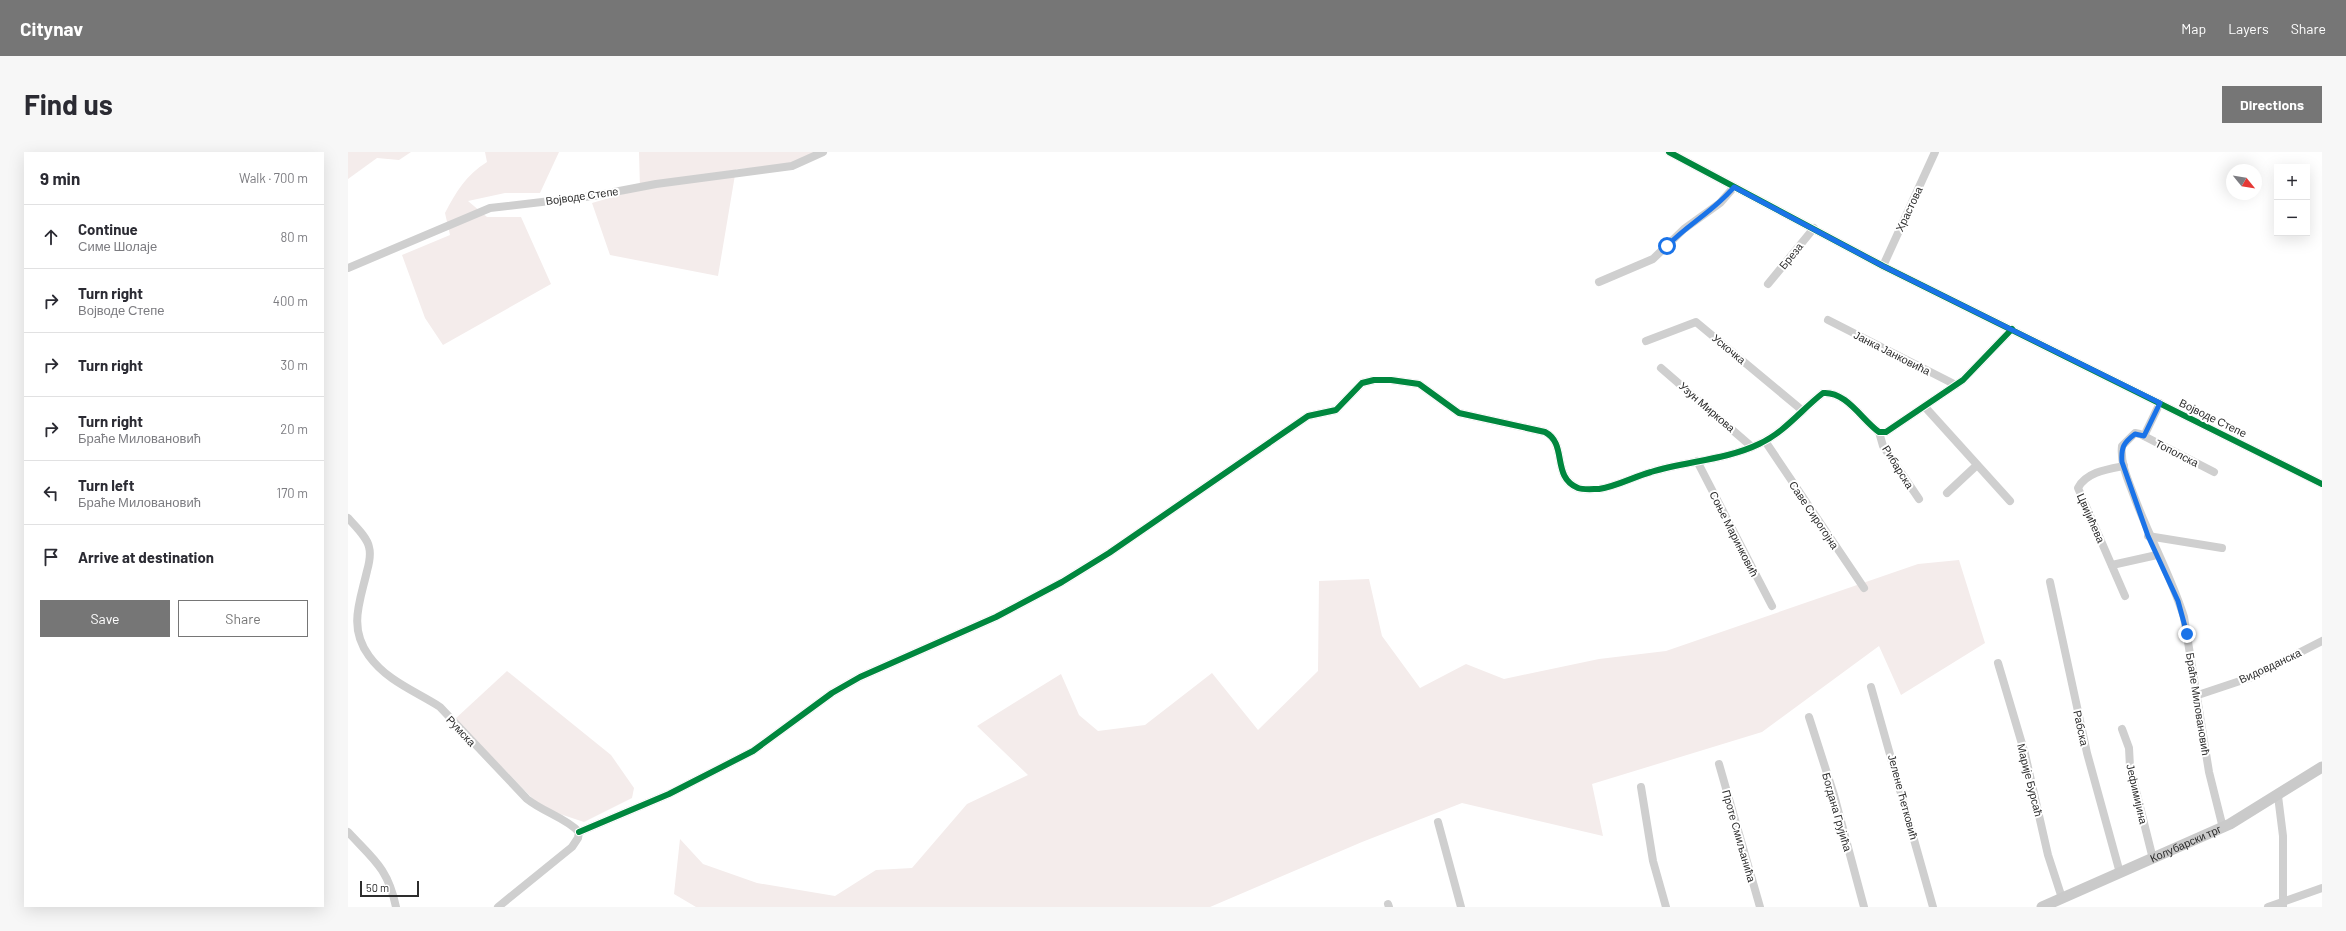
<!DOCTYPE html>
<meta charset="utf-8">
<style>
:root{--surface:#fff;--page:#f7f7f7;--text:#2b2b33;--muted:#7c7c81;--line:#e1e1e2;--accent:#767676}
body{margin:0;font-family:Barlow,sans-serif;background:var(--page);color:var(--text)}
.controls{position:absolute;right:12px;top:12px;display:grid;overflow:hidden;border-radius:0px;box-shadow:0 4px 16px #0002}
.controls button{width:36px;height:36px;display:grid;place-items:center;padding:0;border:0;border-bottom:1px solid var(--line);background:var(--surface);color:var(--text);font:20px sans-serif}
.compass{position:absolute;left:1878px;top:12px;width:36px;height:36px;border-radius:50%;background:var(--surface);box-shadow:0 4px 16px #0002;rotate:120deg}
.scale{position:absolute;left:12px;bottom:10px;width:59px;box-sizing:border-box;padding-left:4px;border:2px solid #2d2d2d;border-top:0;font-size:11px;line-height:14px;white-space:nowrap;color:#2d2d2d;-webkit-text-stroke:3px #fff;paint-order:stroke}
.stop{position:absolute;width:12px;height:12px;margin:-9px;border:3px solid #1a73e8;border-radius:50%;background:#fff}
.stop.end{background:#1a73e8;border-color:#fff;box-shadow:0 1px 4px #0008}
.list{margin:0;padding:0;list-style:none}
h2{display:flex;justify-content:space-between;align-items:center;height:52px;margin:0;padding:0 16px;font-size:17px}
h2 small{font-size:13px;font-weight:400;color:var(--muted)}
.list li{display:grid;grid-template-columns:26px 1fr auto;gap:12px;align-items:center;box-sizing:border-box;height:64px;padding:0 16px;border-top:1px solid var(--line)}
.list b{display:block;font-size:15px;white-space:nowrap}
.list p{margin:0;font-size:13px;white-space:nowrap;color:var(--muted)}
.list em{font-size:13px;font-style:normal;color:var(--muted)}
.actions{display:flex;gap:8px;padding:12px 16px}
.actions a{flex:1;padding:9px 0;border:1px solid var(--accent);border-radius:0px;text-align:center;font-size:14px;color:var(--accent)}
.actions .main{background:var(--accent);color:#fff}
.icon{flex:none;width:22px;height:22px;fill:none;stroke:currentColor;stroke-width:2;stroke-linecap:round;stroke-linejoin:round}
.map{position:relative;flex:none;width:1974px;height:755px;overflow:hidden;border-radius:0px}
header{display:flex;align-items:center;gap:24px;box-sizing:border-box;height:56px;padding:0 20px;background:var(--accent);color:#fff}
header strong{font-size:19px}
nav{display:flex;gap:22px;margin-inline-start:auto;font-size:14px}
.intro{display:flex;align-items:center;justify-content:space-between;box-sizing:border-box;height:96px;padding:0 24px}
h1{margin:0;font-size:28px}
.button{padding:10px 18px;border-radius:0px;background:var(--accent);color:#fff;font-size:14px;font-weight:700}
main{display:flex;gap:24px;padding:0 24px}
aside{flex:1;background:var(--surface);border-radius:0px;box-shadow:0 4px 16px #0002}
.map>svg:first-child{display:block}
.green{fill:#f4eceb}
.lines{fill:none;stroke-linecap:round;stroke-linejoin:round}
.street{stroke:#cfcfcf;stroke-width:8}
.secondary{stroke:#cacaca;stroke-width:11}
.cycleway-casing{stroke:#fff;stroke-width:8}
.cycleway{stroke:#00873e;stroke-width:6}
.route{stroke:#1a73e8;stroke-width:5}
.labels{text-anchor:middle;stroke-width:4;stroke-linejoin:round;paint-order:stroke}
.street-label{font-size:11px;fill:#2d2d2d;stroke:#fff}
</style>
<header>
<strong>Citynav</strong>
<nav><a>Map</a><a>Layers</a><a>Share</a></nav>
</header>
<div class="intro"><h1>Find us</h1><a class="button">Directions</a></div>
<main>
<aside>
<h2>9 min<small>Walk · 700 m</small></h2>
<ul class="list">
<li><svg class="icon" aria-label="ahead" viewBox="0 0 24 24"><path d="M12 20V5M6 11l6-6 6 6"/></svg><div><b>Continue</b><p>Симе Шолаје</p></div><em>80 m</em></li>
<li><svg class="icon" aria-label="right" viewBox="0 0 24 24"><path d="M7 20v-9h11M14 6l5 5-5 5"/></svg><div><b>Turn right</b><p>Војводе Степе</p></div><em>400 m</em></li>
<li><svg class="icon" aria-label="right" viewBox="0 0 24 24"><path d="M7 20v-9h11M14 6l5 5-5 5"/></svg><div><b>Turn right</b></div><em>30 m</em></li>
<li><svg class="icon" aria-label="right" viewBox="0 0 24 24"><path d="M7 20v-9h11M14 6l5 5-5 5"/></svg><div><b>Turn right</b><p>Браће Миловановић</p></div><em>20 m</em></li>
<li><svg class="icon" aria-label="left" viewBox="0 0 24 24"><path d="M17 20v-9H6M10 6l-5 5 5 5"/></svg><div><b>Turn left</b><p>Браће Миловановић</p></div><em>170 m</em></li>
<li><svg class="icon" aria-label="arrive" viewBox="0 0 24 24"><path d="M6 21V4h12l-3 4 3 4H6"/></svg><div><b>Arrive at destination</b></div></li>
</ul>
<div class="actions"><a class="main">Save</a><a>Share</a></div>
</aside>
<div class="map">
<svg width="1974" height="755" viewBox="0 0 1974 755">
<rect width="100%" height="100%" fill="#fff"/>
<g class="green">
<polygon points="0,0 63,0 51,8 29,6 0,27"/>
<path d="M137,0H211L192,41H157L120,49L139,65H173L203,132L95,193L77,166L54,103L102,83L97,61C108,40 118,23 139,10Z"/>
<polygon points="291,0 468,0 446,14 388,17 370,124 262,103 244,51 292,37"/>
<polygon points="1611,408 1637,491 1553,543 1531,494 1414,580 1244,632 1255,684 1114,651 1014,690 862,755 348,755 326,742 332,687 355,712 409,731 487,744 528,718 564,716 619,652 680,623 629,574 713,522 731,563 750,579 797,573 864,521 910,578 970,519 971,429 1021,427 1034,484 1072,536 1118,512 1156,527 1251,507 1318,499 1570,412"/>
<polygon points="159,519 263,603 286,636 284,646 236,670 206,660 189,651 107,567"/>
</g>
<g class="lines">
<g class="street">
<polyline points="1321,0 1535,114 1974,332"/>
<polyline points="1535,114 1587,0"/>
<polyline points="0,116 142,56 245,44 308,32 444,14 475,0"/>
<polyline points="1251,130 1305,107 1336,77 1372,51 1386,35"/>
<polyline points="1420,132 1466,76"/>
<polyline points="1480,168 1608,233"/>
<polyline points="1298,189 1348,170 1455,259"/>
<polyline points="1313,216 1404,295"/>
<polyline points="1577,255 1662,349"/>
<polyline points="1531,280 1535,294 1571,347"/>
<polyline points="1796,284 1812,251"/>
<polyline points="1417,289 1516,436"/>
<polyline points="1349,309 1424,454"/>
<path d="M1776,314C1760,317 1738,320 1730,336L1777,444"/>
<path d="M1866,320L1792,282L1787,281L1774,294C1772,311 1780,328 1786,344C1801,385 1823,424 1836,465L1861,620L1875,676"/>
<polyline points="1599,341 1629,313"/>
<path d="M0,366C7,374 19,385 21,395C23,402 21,412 19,419C12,450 0,475 21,504C39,529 67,539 92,555L179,647C195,660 218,666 231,680L230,686L224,695L150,755"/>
<polyline points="1800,384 1874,396"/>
<polyline points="1764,413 1809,403"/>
<polyline points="1702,430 1739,601 1772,721"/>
<polyline points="1650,511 1677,602 1700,703 1714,746"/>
<polyline points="1523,535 1585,755"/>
<polyline points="1847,544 1904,525 1974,489"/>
<polyline points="1461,565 1486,643 1516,755"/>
<polyline points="1774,577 1781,596 1782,615 1805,707"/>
<polyline points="1371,612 1412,755"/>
<polyline points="1293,635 1305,709 1318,755"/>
<polyline points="1930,644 1935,684 1935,755"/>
<polyline points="1090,670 1113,755"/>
<path d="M0,680C25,707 40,716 48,755"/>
<path d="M231,680L321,642L405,599L484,541L512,525L648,465L714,430L761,401L960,264L988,258L1014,231L1026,228H1043L1071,232L1111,261L1197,280C1220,292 1203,325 1230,336C1235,338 1245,337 1251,337C1270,334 1285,325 1303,320C1338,309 1378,308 1411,292C1437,280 1453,258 1475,241C1498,239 1514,268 1531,280H1538L1615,228L1664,177"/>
<polyline points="1040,752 1041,755"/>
<polyline points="1920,755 1974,736"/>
</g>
<path class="secondary" id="s1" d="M1694,755L1882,672L1974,615"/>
<defs>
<g id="cycleway">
<polyline points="1321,0 1535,114 1974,332"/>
<path d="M231,680L321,642L405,599L484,541L512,525L648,465L714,430L761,401L960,264L988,258L1014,231L1026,228H1043L1071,232L1111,261L1197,280C1220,292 1203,325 1230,336C1235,338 1245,337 1251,337C1270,334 1285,325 1303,320C1338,309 1378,308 1411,292C1437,280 1453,258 1475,241C1498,239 1514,268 1531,280H1538L1615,228L1664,177"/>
</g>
</defs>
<use href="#cycleway" class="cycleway-casing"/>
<use href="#cycleway" class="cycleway"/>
</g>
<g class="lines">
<path class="route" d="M1319,94C1340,72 1366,59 1386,35L1535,114L1812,251L1796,284L1787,282C1775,291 1773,296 1774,310L1800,384L1830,449L1839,482"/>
</g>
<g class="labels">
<g class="street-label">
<text transform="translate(234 44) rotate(-8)" y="4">Војводе Степе</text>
<text transform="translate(1561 57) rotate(-65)" y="4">Храстова</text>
<text transform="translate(1443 104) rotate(-51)" y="4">Бреза</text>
<text transform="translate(1381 197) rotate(40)" y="4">Ускочка</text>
<text transform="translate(1544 201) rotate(27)" y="4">Јанка Јанковића</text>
<text transform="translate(1359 255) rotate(41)" y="4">Узун Миркова</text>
<text transform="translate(1865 266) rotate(26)" y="4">Војводе Степе</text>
<text transform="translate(1829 301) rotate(27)" y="4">Тополска</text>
<text transform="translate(1550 315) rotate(58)" y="4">Рибарска</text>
<text transform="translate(1466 363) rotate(56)" y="4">Саве Сирогојна</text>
<text transform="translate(1743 366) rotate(66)" y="4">Цвијићева</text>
<text transform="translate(1386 382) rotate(63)" y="4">Соње Маринковић</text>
<text transform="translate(1922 514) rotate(-25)" y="4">Видовданска</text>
<text transform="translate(1850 552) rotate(81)" y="4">Браће Миловановић</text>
<text transform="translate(1733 576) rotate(78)" y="4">Рабска</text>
<text transform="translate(113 579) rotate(47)" y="4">Румска</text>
<text transform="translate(1682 628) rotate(76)" y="4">Марије Бурсаћ</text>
<text transform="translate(1789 642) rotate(77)" y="4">Јефимијина</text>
<text transform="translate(1555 645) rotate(75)" y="4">Јелене Ћетковић</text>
<text transform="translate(1489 660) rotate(74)" y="4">Богдана Грујића</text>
<text transform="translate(1391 684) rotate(74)" y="4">Проте Смиљанића</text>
<text dy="4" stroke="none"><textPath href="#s1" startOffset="157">Колубарски трг</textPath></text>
</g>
</g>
</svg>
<div class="controls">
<button>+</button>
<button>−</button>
</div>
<svg class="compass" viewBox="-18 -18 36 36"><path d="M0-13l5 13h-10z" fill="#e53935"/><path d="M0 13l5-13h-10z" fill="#7c7c81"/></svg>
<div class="scale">50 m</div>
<div class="stop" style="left:1319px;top:94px"></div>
<div class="stop end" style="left:1839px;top:482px"></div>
</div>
</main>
